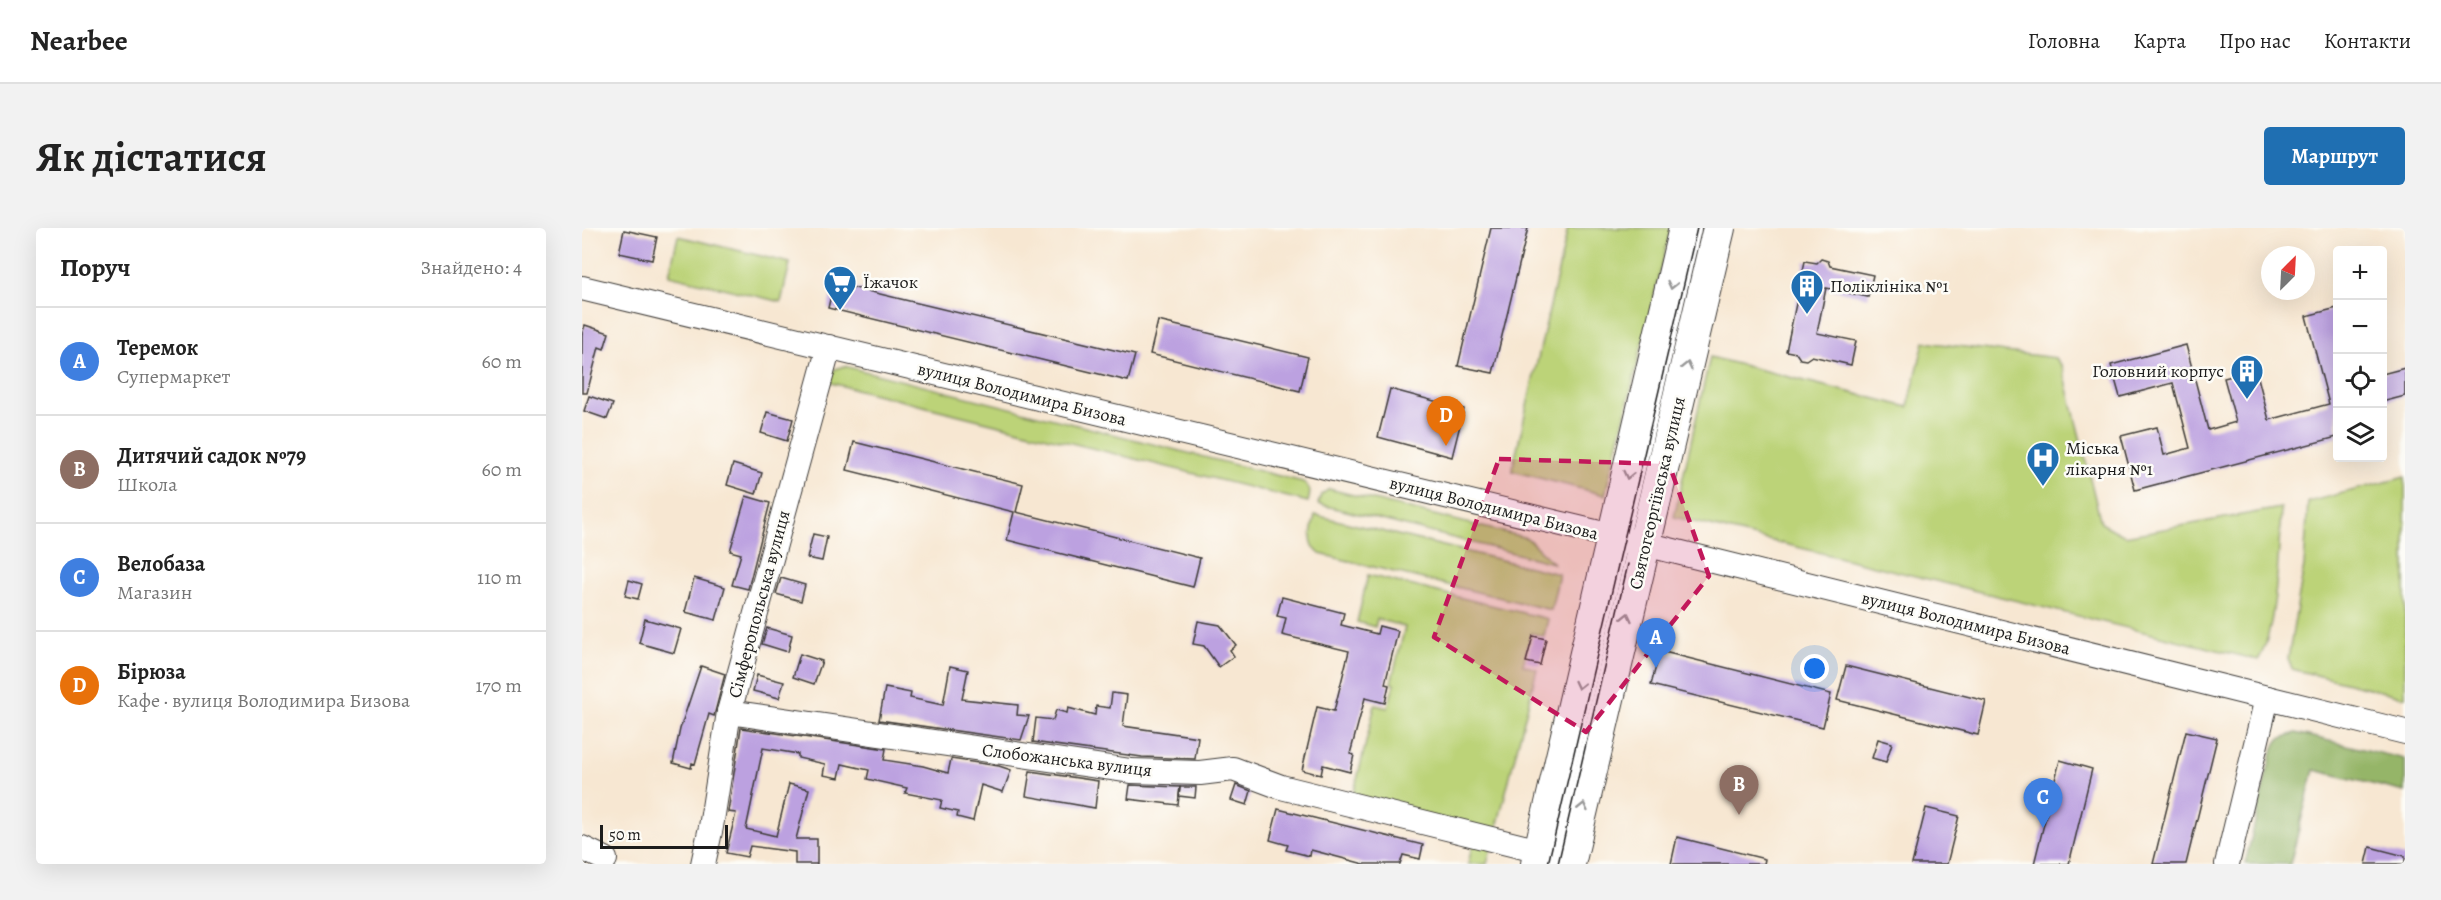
<!DOCTYPE html>
<html lang="uk">
<meta charset="utf-8">
<style>
:root{--surface:#fff;--page:#f2f2f2;--text:#222;--muted:#767676;--line:#e0e0e0;--accent:#1f6fb2}
body{margin:0;font-family:Alegreya,serif;background:var(--page);color:var(--text)}
.controls{position:absolute;right:18px;top:18px;display:grid;overflow:hidden;border-radius:6px;box-shadow:0 6px 24px #0002}
.controls button{width:54px;height:54px;display:grid;place-items:center;padding:0;border:0;border-bottom:2px solid var(--line);background:var(--surface);color:var(--text);font:30px sans-serif}
.compass{position:absolute;left:1679px;top:18px;width:54px;height:54px;border-radius:50%;background:var(--surface);box-shadow:0 6px 24px #0002;rotate:24deg}
.scale{position:absolute;left:18px;bottom:15px;width:128px;box-sizing:border-box;padding-left:6px;border:3px solid #1c1c1c;border-top:0;font-size:16px;line-height:21px;white-space:nowrap;color:#1c1c1c;-webkit-text-stroke:4px #fdfcf7;paint-order:stroke}
.you{position:absolute;left:1233px;top:441px;width:21px;height:21px;margin:-15px;border:4px solid #fff;border-radius:50%;background:#1a73e8;box-shadow:0 0 0 9px #1a73e833}
.badge{display:grid;place-items:center;width:39px;height:39px;border-radius:50%;background:var(--accent);color:#fff;font-size:20px;font-weight:700}
.pin{position:absolute;translate:-50% -50px;filter:drop-shadow(0 2px 3px #0008)}
.pin::after{content:'';position:absolute;top:32px;width:21px;height:18px;background:inherit;clip-path:polygon(0 0,100% 0,50% 100%)}
.list{margin:0;padding:0;list-style:none}
h2{display:flex;justify-content:space-between;align-items:center;height:78px;margin:0;padding:0 24px;font-size:26px}
h2 small{font-size:20px;font-weight:400;color:var(--muted)}
.list li{display:grid;grid-template-columns:39px 1fr auto;gap:18px;align-items:center;box-sizing:border-box;height:108px;padding:0 24px;border-top:2px solid var(--line)}
.list b{display:block;font-size:22px;white-space:nowrap}
.list p{margin:0;font-size:20px;white-space:nowrap;color:var(--muted)}
.list em{font-size:20px;font-style:normal;color:var(--muted)}
.icon{flex:none;width:33px;height:33px;fill:none;stroke:currentColor;stroke-width:2;stroke-linecap:round;stroke-linejoin:round}
.map{position:relative;flex:none;width:1823px;height:636px;overflow:hidden;border-radius:6px}
header{display:flex;align-items:center;gap:36px;box-sizing:border-box;height:84px;padding:0 30px;background:var(--surface);border-bottom:2px solid var(--line)}
header strong{font-size:28px}
nav{display:flex;gap:33px;margin-inline-start:auto;font-size:21px}
.intro{display:flex;align-items:center;justify-content:space-between;box-sizing:border-box;height:144px;padding:0 36px}
h1{margin:0;font-size:42px}
.button{padding:15px 27px;border-radius:6px;background:var(--accent);color:#fff;font-size:21px;font-weight:700}
main{display:flex;gap:36px;padding:0 36px}
aside{flex:1;background:var(--surface);border-radius:6px;box-shadow:0 6px 24px #0002}
.map>svg:first-child{display:block}
.green{fill:#bcd378;stroke:#6c784a;stroke-width:1.5}
.forest{fill:#95b568;stroke:#586842;stroke-width:1.5}
.building{fill:#bca1e0}
.lines{fill:none;stroke-linecap:round;stroke-linejoin:round}
.minor-casing{stroke:#3d3a37;stroke-width:26}
.major-casing{stroke:#3d3a37;stroke-width:34}
.minor{stroke:#fff;stroke-width:24}
.major{stroke:#fff;stroke-width:32}
.tram{stroke:#1c1c1c;stroke-width:1.5}
.oneway{stroke:#999}
.marked{fill:#c2185b;fill-opacity:0.2;stroke:#c2185b;stroke-width:4.5;stroke-dasharray:12 8;stroke-linejoin:round}
.labels{text-anchor:middle;stroke-width:5;stroke-linejoin:round;paint-order:stroke}
.poi-label{font-size:18px;fill:#1c1c1c;stroke:#fdfcf7;text-anchor:start}
.street-label{font-size:18px;fill:#1c1c1c;stroke:#fdfcf7}
</style>
<header>
<strong>Nearbee</strong>
<nav><a>Головна</a><a>Карта</a><a>Про нас</a><a>Контакти</a></nav>
</header>
<div class="intro"><h1>Як дістатися</h1><a class="button">Маршрут</a></div>
<main>
<aside>
<h2>Поруч<small>Знайдено: 4</small></h2>
<ul class="list">
<li><span class="badge" style="background:#3f7fe0">A</span><div><b>Теремок</b><p>Супермаркет</p></div><em>60 m</em></li>
<li><span class="badge" style="background:#8d6e63">B</span><div><b>Дитячий садок №79</b><p>Школа</p></div><em>60 m</em></li>
<li><span class="badge" style="background:#3f7fe0">C</span><div><b>Велобаза</b><p>Магазин</p></div><em>110 m</em></li>
<li><span class="badge" style="background:#e8710a">D</span><div><b>Бірюза</b><p>Кафе · вулиця Володимира Бизова</p></div><em>170 m</em></li>
</ul>
</aside>
<div class="map">
<svg width="1823" height="636" viewBox="0 0 1823 636">
<rect width="100%" height="100%" fill="#fdfcf7"/>
<filter id="ink" filterUnits="userSpaceOnUse"><feTurbulence type="fractalNoise" baseFrequency=".0167" numOctaves="2"/><feDisplacementMap in="SourceGraphic" scale="12" xChannelSelector="R" yChannelSelector="G"/><feConvolveMatrix kernelMatrix="1 2 1 2 8 2 1 2 1" color-interpolation-filters="sRGB"/></filter>
<filter id="wash" filterUnits="userSpaceOnUse"><feTurbulence type="fractalNoise" baseFrequency=".008" numOctaves="4" result="noise"/><feDisplacementMap in="SourceGraphic" scale="24" xChannelSelector="R" yChannelSelector="G"/><feGaussianBlur stdDeviation="1.35" result="paint"/><feColorMatrix in="noise" values="0 0 0 0 0 0 0 0 0 0 0 0 0 0 0 0 0 1.4 0 .05"/><feComposite in="paint" operator="in"/></filter>
<g filter="url(#wash)">
<rect width="100%" height="100%" fill="#f7e7d2"/>
<g class="green">
<polygon points="986,0 1089,0 1023,267 930,243"/>
<polygon points="96,8 208,35 199,74 87,47"/>
<path d="M1342,114L1474,130L1481,140L1519,295L1543,308L1699,280C1697,316 1695,405 1676,432L1092,289L1128,129L1326,179Z"/>
<path d="M262,138L721,254C729,260 729,264 726,274L245,154L253,141Z"/>
<polygon points="1823,249 1823,469 1710,441 1706,431 1722,338 1726,274"/>
<polygon points="747,261 945,310 971,335 736,276 739,267"/>
<path d="M733,287L977,346L969,382L738,326C724,315 730,302 733,287Z"/>
<polygon points="786,347 966,391 962,408 949,405 941,437 955,441 913,607 770,572 793,477 806,480 812,456 809,455 823,399 795,391 793,399 775,394"/>
<polygon points="892,611 910,616 905,636 886,636"/>
</g>
<polygon class="forest" points="1714,505 1823,531 1823,564 1732,542 1708,636 1663,636 1691,520 1697,511"/>
<g id="blocks">
<g class="building">
<polygon points="909,0 946,0 911,145 876,138"/>
<polygon points="42,2 75,9 70,32 37,25"/>
<polygon points="1239,31 1246,33 1248,38 1291,47 1286,69 1244,60 1235,105 1274,113 1269,137 1230,128 1224,132 1218,131 1214,125 1204,123 1223,33 1235,35"/>
<polygon points="252,55 553,127 546,153 246,80"/>
<polygon points="1755,80 1755,209 1553,262 1539,208 1575,199 1582,227 1608,220 1591,155 1538,169 1529,137 1604,117 1626,202 1654,194 1642,150 1674,142 1687,192 1747,176 1724,88"/>
<polygon points="576,93 726,129 718,163 568,126"/>
<polygon points="3,97 27,105 22,121 17,119 5,165 0,165 0,107"/>
<polygon points="1823,140 1823,168 1800,174 1800,146"/>
<polygon points="808,161 882,181 870,229 796,209"/>
<polygon points="7,168 31,176 25,191 2,183"/>
<polygon points="185,184 211,191 205,213 179,205"/>
<polygon points="272,214 441,256 434,284 618,330 611,359 425,312 432,284 265,242"/>
<polygon points="151,236 180,245 174,266 145,257"/>
<polygon points="164,268 188,275 166,361 150,357 159,326 148,323"/>
<polygon points="231,306 245,309 240,333 225,330"/>
<polygon points="112,350 143,359 134,392 103,384"/>
<polygon points="199,350 223,357 219,373 194,366"/>
<polygon points="47,352 60,356 56,371 43,368"/>
<polygon points="700,369 762,385 759,397 795,406 797,398 816,403 803,456 807,457 803,475 783,470 768,526 772,527 768,544 741,537 739,547 720,542 735,479 752,483 767,423 700,407 704,390 695,388"/>
<polygon points="63,391 99,401 92,425 57,415"/>
<polygon points="616,393 638,397 654,417 648,422 652,428 637,439 622,418 611,416"/>
<polygon points="185,400 210,407 206,424 180,416"/>
<polygon points="951,408 964,411 958,437 944,434"/>
<polygon points="1078,423 1249,466 1241,499 1069,457"/>
<polygon points="218,426 240,433 232,456 211,449"/>
<polygon points="119,438 143,446 132,488 127,486 113,536 110,535 109,540 91,535 98,501"/>
<polygon points="368,438 386,442 380,471 436,477 435,487 447,488 439,512 297,492 303,460 329,465 328,470 361,477"/>
<polygon points="1264,438 1404,473 1396,507 1255,472"/>
<polygon points="175,447 202,454 197,470 171,463"/>
<polygon points="530,465 545,467 541,498 616,509 613,531 560,529 451,514 454,490 471,492 474,482 485,485 486,480 513,487 514,478 528,480"/>
<polygon points="159,500 304,521 302,532 341,538 366,545 369,531 417,538 429,542 421,564 399,557 391,593 375,589 376,584 358,580 360,572 323,565 325,560 285,551 287,542 260,536 257,550 241,547 243,536 216,530 216,526 181,520 164,601 194,608 207,556 227,561 214,611 235,611 235,636 213,636 213,624 168,618 165,629 144,625 154,585 146,584"/>
<polygon points="1604,503 1635,510 1604,636 1571,636"/>
<polygon points="1296,511 1310,515 1304,534 1290,530"/>
<polygon points="1478,532 1510,541 1487,636 1452,636"/>
<polygon points="448,543 516,553 513,580 444,568"/>
<polygon points="548,557 598,559 596,577 546,571"/>
<polygon points="654,557 669,563 665,577 649,572"/>
<polygon points="598,559 614,559 613,570 597,568"/>
<polygon points="1344,580 1377,588 1365,636 1330,636"/>
<polygon points="696,581 841,617 838,631 821,627 818,636 782,636 729,622 728,628 704,622 706,617 688,612"/>
<polygon points="1095,609 1183,631 1182,636 1089,636"/>
<polygon points="1788,619 1823,628 1823,636 1784,636"/>
</g>
</g>
</g>
<g filter="url(#ink)">
<use href="#blocks" fill-opacity="0" stroke="#3d3a37" stroke-width="1.5"/>
<g class="lines">
<defs>
<g id="minor">
<polyline points="0,60 1063,316 1823,504"/>
<polyline points="147,484 549,543 618,545 651,541 699,559 958,623"/>
<polyline points="0,620 23,631"/>
<polyline points="121,636 129,599 147,484 247,119"/>
<polyline points="1645,636 1685,470"/>
</g>
<g id="major">
<polyline points="955,636 1103,0"/>
<polyline points="987,636 1137,0"/>
</g>
</defs>
<use href="#minor" class="minor-casing"/>
<use href="#major" class="major-casing"/>
<use href="#minor" class="minor"/>
<use href="#major" class="major"/>
<g class="tram">
<polyline points="966,636 1115,0"/>
<polyline points="976,636 1046,336"/>
</g>
</g>
<defs><path id="oneway-chevron" d="M-2-3.5L2.5 0L-2 3.5" fill="none" stroke-width="1.6" stroke-linecap="round" stroke-linejoin="round" transform="scale(1.5)"/></defs>
<g class="oneway">
<use href="#oneway-chevron" transform="translate(1090 57) rotate(103)"/>
<use href="#oneway-chevron" transform="translate(1105 138) rotate(-77)"/>
<use href="#oneway-chevron" transform="translate(1046 247) rotate(103)"/>
<use href="#oneway-chevron" transform="translate(1045 389) rotate(-77)"/>
<use href="#oneway-chevron" transform="translate(997 457) rotate(103)"/>
<use href="#oneway-chevron" transform="translate(1001 579) rotate(-77)"/>
</g>
</g>
<path class="marked" d="M917,231L1087,236L1127,348L1004,504L852,409Z"/>
<defs>
<symbol id="supermarket-pin" viewBox="-11 -11 22 30"><path d="M0 17L-7.5 6A9.5 9.5 0 1 1 7.5 6Z" fill="#1f6fb2" stroke="#fdfcf7"/><path d="M-6-5.5h2.5l.6 2H6L4.5 2H-2.5L-4.4-4H-6ZM-1.5 3.2a1.3 1.3 0 1 0 .1 0ZM3 3.2a1.3 1.3 0 1 0 .1 0Z" fill="#fff"/></symbol>
<symbol id="building-pin" viewBox="-11 -11 22 30"><path d="M0 17L-7.5 6A9.5 9.5 0 1 1 7.5 6Z" fill="#1f6fb2" stroke="#fdfcf7"/><path d="M-4-6H4V6H1V3H-1V6H-4ZM-2.5-4.3h1.7v1.8h-1.7ZM.8-4.3h1.7v1.8H.8ZM-2.5-1h1.7V.8h-1.7ZM.8-1h1.7V.8H.8Z" fill="#fff"/></symbol>
<symbol id="hospital-pin" viewBox="-11 -11 22 30"><path d="M0 17L-7.5 6A9.5 9.5 0 1 1 7.5 6Z" fill="#1f6fb2" stroke="#fdfcf7"/><path d="M-5-5h3v3.5h4V-5h3V5h-3V1.5h-4V5h-3Z" fill="#fff"/></symbol>
</defs>
<g fill-rule="evenodd">
<use href="#supermarket-pin" x="239" y="35" width="38" height="52"/>
<use href="#building-pin" x="1206" y="39" width="38" height="52"/>
<use href="#building-pin" x="1646" y="124" width="38" height="52"/>
<use href="#hospital-pin" x="1442" y="211" width="38" height="52"/>
</g>
<g class="labels">
<g class="poi-label">
<text x="281" y="60">Їжачок</text>
<text x="1248" y="64">Поліклініка №1</text>
<text x="1642" y="149" text-anchor="end">Головний корпус</text>
<text x="1484" y="226">Міська<tspan x="1484" dy="21">лікарня №1</tspan></text>
</g>
<g class="street-label">
<text transform="translate(440 166) rotate(14)" y="6">вулиця Володимира Бизова</text>
<text transform="translate(1075 265) rotate(-77)" y="6">Святогеоргіївська вулиця</text>
<text transform="translate(912 280) rotate(14)" y="6">вулиця Володимира Бизова</text>
<text transform="translate(177 376) rotate(-75)" y="6">Сімферопольська вулиця</text>
<text transform="translate(1384 395) rotate(14)" y="6">вулиця Володимира Бизова</text>
<text transform="translate(485 532) rotate(7)" y="6">Слобожанська вулиця</text>
</g>
</g>
</svg>
<div class="controls">
<button>+</button>
<button>−</button>
<button><svg class="icon" aria-label="locate" viewBox="0 0 24 24"><circle cx="12" cy="12" r="6"/><path d="M12 2v4M12 18v4M2 12h4M18 12h4"/></svg></button>
<button><svg class="icon" aria-label="layers" viewBox="0 0 24 24"><path d="M12 4l9 5-9 5-9-5zM3 14l9 5 9-5"/></svg></button>
</div>
<svg class="compass" viewBox="-18 -18 36 36"><path d="M0-13l5 13h-10z" fill="#e53935"/><path d="M0 13l5-13h-10z" fill="#767676"/></svg>
<div class="scale">50 m</div>
<div class="you"></div>
<div class="pin badge" style="left:1074px;top:440px;background:#3f7fe0">A</div>
<div class="pin badge" style="left:1157px;top:587px;background:#8d6e63">B</div>
<div class="pin badge" style="left:1461px;top:600px;background:#3f7fe0">C</div>
<div class="pin badge" style="left:864px;top:218px;background:#e8710a">D</div>
</div>
</main>
